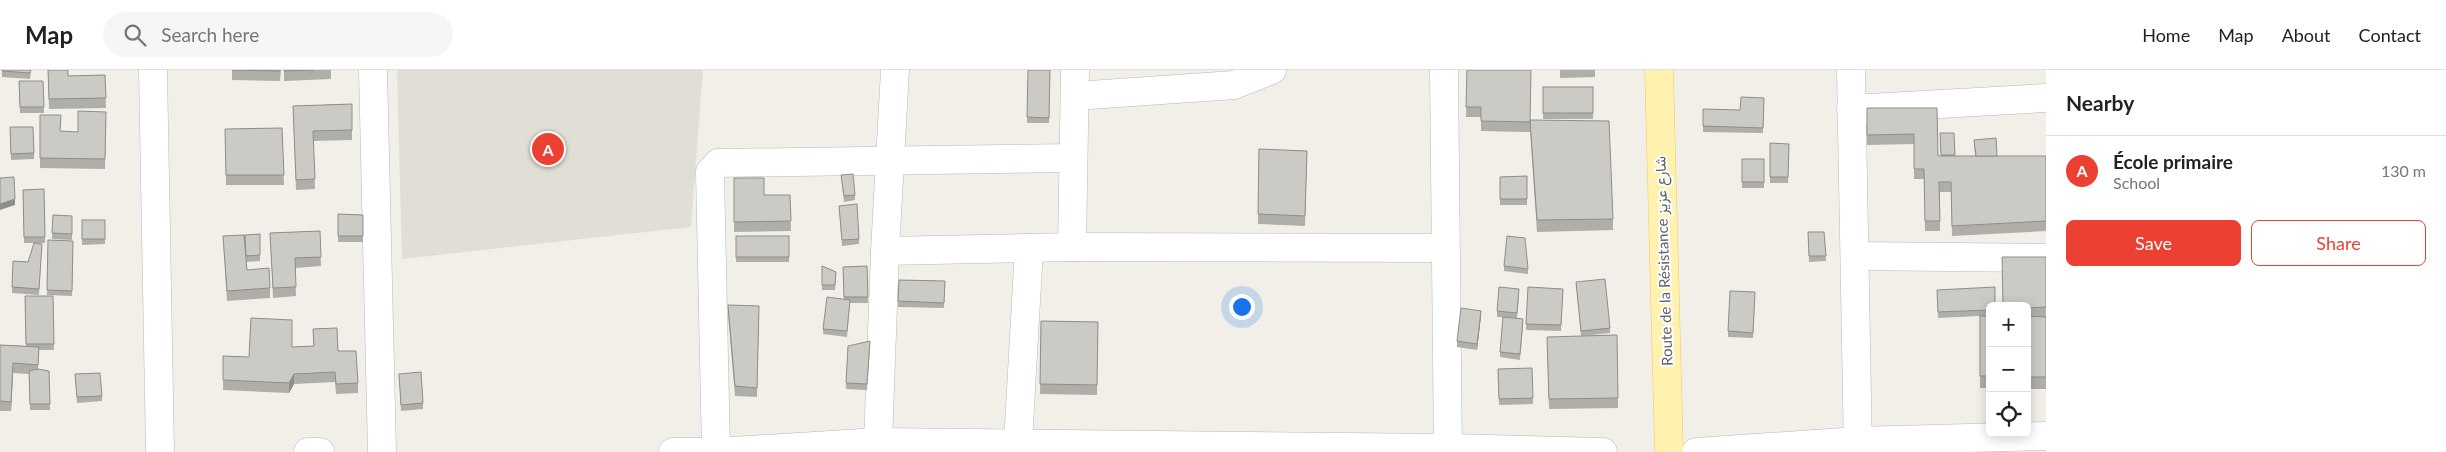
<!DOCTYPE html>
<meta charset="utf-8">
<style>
:root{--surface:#fff;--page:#f6f6f6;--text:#222;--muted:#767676;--line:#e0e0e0;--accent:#ec4033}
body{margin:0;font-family:Lato,Vazirmatn,sans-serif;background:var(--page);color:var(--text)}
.controls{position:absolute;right:15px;bottom:15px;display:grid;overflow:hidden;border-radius:8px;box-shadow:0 2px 12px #0003}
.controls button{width:45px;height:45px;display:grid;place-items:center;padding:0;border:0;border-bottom:1px solid var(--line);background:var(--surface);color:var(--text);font:25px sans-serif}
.you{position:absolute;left:1241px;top:236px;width:18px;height:18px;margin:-12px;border:4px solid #fff;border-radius:50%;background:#1a73e8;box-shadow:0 0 0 8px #1a73e833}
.badge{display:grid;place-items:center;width:32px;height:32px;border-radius:50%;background:var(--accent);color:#fff;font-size:16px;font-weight:700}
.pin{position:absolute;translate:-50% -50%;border:2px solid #fff;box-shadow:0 1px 5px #0006}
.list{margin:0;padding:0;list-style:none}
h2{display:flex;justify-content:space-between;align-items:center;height:65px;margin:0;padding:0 20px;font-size:21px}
h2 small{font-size:16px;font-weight:400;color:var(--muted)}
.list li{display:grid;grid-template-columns:32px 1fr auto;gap:15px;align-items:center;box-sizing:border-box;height:70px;padding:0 20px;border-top:1px solid var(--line)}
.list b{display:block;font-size:19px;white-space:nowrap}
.list p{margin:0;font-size:16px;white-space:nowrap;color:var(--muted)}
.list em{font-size:16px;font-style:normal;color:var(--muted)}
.actions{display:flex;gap:10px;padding:15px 20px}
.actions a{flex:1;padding:11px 0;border:1px solid var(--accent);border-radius:8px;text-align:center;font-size:18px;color:var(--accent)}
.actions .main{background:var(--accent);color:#fff}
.icon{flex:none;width:28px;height:28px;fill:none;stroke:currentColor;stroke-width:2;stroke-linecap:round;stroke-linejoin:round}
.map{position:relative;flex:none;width:2046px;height:382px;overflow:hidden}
header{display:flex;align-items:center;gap:30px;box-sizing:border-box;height:70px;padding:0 25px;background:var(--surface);border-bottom:1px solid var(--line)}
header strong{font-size:24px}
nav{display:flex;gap:28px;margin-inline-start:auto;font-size:18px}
.search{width:350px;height:45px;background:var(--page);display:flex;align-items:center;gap:12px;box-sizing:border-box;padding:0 18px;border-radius:28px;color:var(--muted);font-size:19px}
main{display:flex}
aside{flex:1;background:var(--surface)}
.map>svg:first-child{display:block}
.education{fill:#e1ded6}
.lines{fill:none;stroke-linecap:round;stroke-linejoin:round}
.minor-casing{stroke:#b5b8bc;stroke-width:29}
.primary-casing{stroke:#f3c85e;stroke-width:29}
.minor{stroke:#fff;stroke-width:28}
.primary{stroke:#fff1ae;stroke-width:28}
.wall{fill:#afaea9}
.shaded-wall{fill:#8f8d8a}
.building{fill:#cccac5;stroke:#8f8d8a}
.labels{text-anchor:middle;stroke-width:4;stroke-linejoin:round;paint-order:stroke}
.street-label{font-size:15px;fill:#5f6368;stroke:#fff}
</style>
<header>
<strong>Map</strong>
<div class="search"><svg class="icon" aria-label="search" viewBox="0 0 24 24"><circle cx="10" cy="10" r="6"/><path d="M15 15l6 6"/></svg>Search here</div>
<nav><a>Home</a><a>Map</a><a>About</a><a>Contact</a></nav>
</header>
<main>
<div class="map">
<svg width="2046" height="382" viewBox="0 0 2046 382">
<rect width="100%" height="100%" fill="#f1efe8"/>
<polygon class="education" points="397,0 703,0 691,157 402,189"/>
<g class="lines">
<defs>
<g id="minor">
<polyline points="153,0 160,382"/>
<polyline points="373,0 382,382"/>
<polyline points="1444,0 1448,382"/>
<polyline points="1851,0 1858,382"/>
<polyline points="1075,26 1234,15 1272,0"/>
<polyline points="1851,39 2046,28"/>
<polyline points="1072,177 1445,178"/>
<polyline points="885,181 895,0"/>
<polyline points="1855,186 2046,188"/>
<polyline points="878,372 885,181 1072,177 1075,0"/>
<polyline points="1018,373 1029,178"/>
<polyline points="308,382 320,382"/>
<polyline points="673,382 716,382 878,372 1448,378 1603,382"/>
<polyline points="716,382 710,102 718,93 1073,88"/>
<polyline points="1696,382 1858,371 2046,366"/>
</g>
<polyline id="primary" points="1659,0 1669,382"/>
</defs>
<use href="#minor" class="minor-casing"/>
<use href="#primary" class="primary-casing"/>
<use href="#minor" class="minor"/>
<use href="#primary" class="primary"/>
</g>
<g class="wall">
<polygon points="2,0 31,0 30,9 2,7"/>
<polygon points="48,0 68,6 105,5 106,38 49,39"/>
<polygon points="232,0 281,0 280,11 232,10"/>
<polygon points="284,0 331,0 331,9 284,11"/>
<polygon points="1028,0 1050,0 1049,53 1027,53"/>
<polygon points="1467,0 1531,50 1613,149 1613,160 1537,162 1530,61 1530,62 1481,61 1481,47 1466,47"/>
<polygon points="1560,0 1595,0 1595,7 1560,8"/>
<polygon points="19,11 43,11 44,43 20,43"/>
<rect x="1543" y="17" width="50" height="32"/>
<polygon points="1764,28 1763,63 1703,62 1703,39 1740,40"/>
<polygon points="352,34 352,70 313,71 315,119 296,120 293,36"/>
<polygon points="1867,38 1937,38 1938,86 1941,86 1940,63 1954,63 1955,86 1975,86 1974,70 1997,86 2046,86 2046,161 1952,166 1951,122 1940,122 1940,161 1925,161 1924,109 1914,109 1914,74 1867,75"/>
<polygon points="106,42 105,99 40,98 40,45 60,61 78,62"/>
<polygon points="282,58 284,115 226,115 225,59"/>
<polygon points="10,63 34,83 34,89 11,90"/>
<polygon points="1770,73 1789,74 1788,113 1770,113"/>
<polygon points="1259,79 1307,81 1305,156 1258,154"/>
<rect x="1742" y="89" width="22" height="29"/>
<polygon points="841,105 855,125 855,130 844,132"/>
<polygon points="1527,106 1527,135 1500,135 1500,107"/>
<polygon points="734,108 764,125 790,125 791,161 734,162"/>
<polygon points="44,119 45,173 24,173 23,120"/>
<polygon points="839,136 859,169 859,174 842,176"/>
<polygon points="338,144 363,145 363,172 338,172"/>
<polygon points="53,145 72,146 72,170 52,169"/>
<polygon points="82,150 105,150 105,174 82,175"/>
<polygon points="320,161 321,196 295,198 296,226 273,228 270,163"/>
<polygon points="1808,162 1824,162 1826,191 1809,192"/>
<polygon points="260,164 260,191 246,192 247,200 270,218 270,228 227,231 223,166"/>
<rect x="736" y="166" width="53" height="26"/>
<polygon points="48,170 73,171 72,226 47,225"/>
<polygon points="42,174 39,225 12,223 13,191 28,192"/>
<polygon points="2046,187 2046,319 2027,319 2027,236"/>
<polygon points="822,196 836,202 835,220 822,220"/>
<polygon points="867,196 868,233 850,233 847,267 823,264 823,259 844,229 843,197"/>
<polygon points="1504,196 1528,199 1528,204 1504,201"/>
<polygon points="899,210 945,211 944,238 898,237"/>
<polygon points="1576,212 1610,258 1610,263 1582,266 1617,265 1618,338 1549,339 1547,277 1581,266"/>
<polygon points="1528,217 1563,219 1561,261 1526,260"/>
<polygon points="1519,225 1517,248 1497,247 1497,241"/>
<polygon points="25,226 53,226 54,280 39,280 38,299 49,301 50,340 30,340 29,304 13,303 11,341 0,341 0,275 26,276"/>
<polygon points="1937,226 1990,236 1990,246 1982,246 1990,246 1990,318 1980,318 1980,246 1938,248"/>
<polygon points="1755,228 1753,268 1728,267 1728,261"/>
<polygon points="728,235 759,236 757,327 735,326 728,245"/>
<polygon points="1481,246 1477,280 1457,277 1457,271"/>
<polygon points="1041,251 1098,252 1097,325 1040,324"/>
<polygon points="1523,255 1520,290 1500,287 1500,282"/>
<polygon points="313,259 338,281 358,313 358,323 336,324 335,312 294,314 289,323 223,320 223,286 249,287 292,277 313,276"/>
<polygon points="870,277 867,320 846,319 846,313"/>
<polygon points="1498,299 1533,328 1533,334 1499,335"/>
<polygon points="75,304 102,326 102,331 77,333"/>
<polygon points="399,304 423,333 423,339 401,341"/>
</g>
<g class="shaded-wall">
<polygon points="15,129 15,135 0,140 0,134"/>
<polygon points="1481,241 1481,246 1477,280 1477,274"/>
<polygon points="13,293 13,303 11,341 11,332"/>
<polygon points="294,304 294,314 289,323 289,313"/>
</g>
<g class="building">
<polygon points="2,0 31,0 30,3 2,1"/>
<polygon points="48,0 68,0 68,6 105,5 106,28 49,29"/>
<polygon points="232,0 280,0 280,1"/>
<polygon points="284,0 314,0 284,1"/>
<polygon points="1028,0 1050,0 1049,48 1027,47"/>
<polygon points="1467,0 1531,0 1530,52 1481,51 1481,37 1466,37"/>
<polygon points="19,11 43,11 44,37 20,37"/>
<rect x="1543" y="17" width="50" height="26"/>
<polygon points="1741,27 1764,28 1763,58 1703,56 1703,39 1740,40"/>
<polygon points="352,34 352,60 313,61 315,109 296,110 293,36"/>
<polygon points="1867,38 1937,38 1938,86 2046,86 2046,151 1952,156 1951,112 1939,112 1940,151 1925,151 1924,99 1914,99 1914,64 1867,65"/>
<polygon points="78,41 106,42 105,89 40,88 40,45 61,45 60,61 78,62"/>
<polygon points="1530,50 1609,51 1613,149 1537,150"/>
<polygon points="10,57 33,57 34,83 11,84"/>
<polygon points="282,58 284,105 226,105 225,59"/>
<polygon points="1940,63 1954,63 1955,85 1941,85"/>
<polygon points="1996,68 1997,86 1976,86 1974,70"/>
<polygon points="1770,73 1789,74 1788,107 1770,107"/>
<polygon points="1259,79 1307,81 1305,146 1258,144"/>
<rect x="1742" y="89" width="22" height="23"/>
<polygon points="853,104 855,125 844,126 841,105"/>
<polygon points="1527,106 1527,129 1500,129 1500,107"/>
<polygon points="14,107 15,129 0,134 0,108"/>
<polygon points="734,108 764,108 764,125 790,125 791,151 734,152"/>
<polygon points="44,119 45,167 24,167 23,120"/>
<polygon points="857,134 859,169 842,170 839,136"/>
<polygon points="338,144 363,145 363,166 338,166"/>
<polygon points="53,145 72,146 72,164 52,163"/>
<rect x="82" y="150" width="23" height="19"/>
<polygon points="320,161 321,187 295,188 296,217 273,218 270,163"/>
<polygon points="1808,162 1824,162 1826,186 1809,186"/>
<polygon points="260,164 260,185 246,186 245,165"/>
<polygon points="244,165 247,200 269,198 270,218 227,221 223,166"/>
<rect x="736" y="166" width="53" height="21"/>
<polygon points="1507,166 1525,168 1528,199 1504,196"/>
<polygon points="48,170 73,171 72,221 47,220"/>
<polygon points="34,173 42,174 39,219 12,217 13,191 28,192"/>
<polygon points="2002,187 2046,187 2046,237 2027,238 2027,236 2003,236"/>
<polygon points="822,196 836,202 835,215 822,215"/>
<polygon points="867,196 868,227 844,227 843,197"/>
<polygon points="1605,209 1610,258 1581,261 1576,212"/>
<polygon points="899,210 945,211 944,233 898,231"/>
<polygon points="1499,217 1519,219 1517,243 1497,241"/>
<polygon points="1528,217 1563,219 1561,255 1526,254"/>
<polygon points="1995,217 1995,236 1990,236 1990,240 1938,242 1937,220"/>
<polygon points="1730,221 1755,222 1753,263 1728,261"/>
<polygon points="25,226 53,226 54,274 26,274"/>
<polygon points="827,227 850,230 847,261 823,259"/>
<polygon points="728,235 759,236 757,318 735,316"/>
<polygon points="1461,238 1481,241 1477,274 1457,271"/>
<rect x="1980" y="246" width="10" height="60"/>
<polygon points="2027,246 2046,247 2046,307 2027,307"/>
<polygon points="1503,247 1523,249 1520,284 1500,282"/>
<polygon points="251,248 292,250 292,277 314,276 313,259 337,258 338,281 356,281 358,313 336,314 335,302 294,304 289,313 223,310 223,286 249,287"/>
<polygon points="1041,251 1098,252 1097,315 1040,314"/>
<polygon points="1617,265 1618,328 1549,329 1547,267"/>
<polygon points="870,271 867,314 846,313 848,276"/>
<polygon points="0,275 39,277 38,295 13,293 11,332 0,331"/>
<polygon points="1532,298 1533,328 1499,329 1498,299"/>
<polygon points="38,299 49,301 50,334 30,334 29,301"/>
<polygon points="421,302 423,333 401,335 399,304"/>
<polygon points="100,303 102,326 77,327 75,304"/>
</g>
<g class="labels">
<g class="street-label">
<text transform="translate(1664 191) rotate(-92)" y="5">Route de la Résistance شارع عزيز</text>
</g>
</g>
</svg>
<div class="controls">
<button>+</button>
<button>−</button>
<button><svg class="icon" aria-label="locate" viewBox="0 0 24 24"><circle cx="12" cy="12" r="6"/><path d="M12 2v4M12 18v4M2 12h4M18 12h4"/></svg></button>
</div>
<div class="you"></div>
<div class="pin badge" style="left:548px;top:79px">A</div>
</div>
<aside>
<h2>Nearby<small></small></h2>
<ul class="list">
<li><span class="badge">A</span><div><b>École primaire</b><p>School</p></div><em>130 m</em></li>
</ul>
<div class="actions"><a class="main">Save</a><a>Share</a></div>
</aside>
</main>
